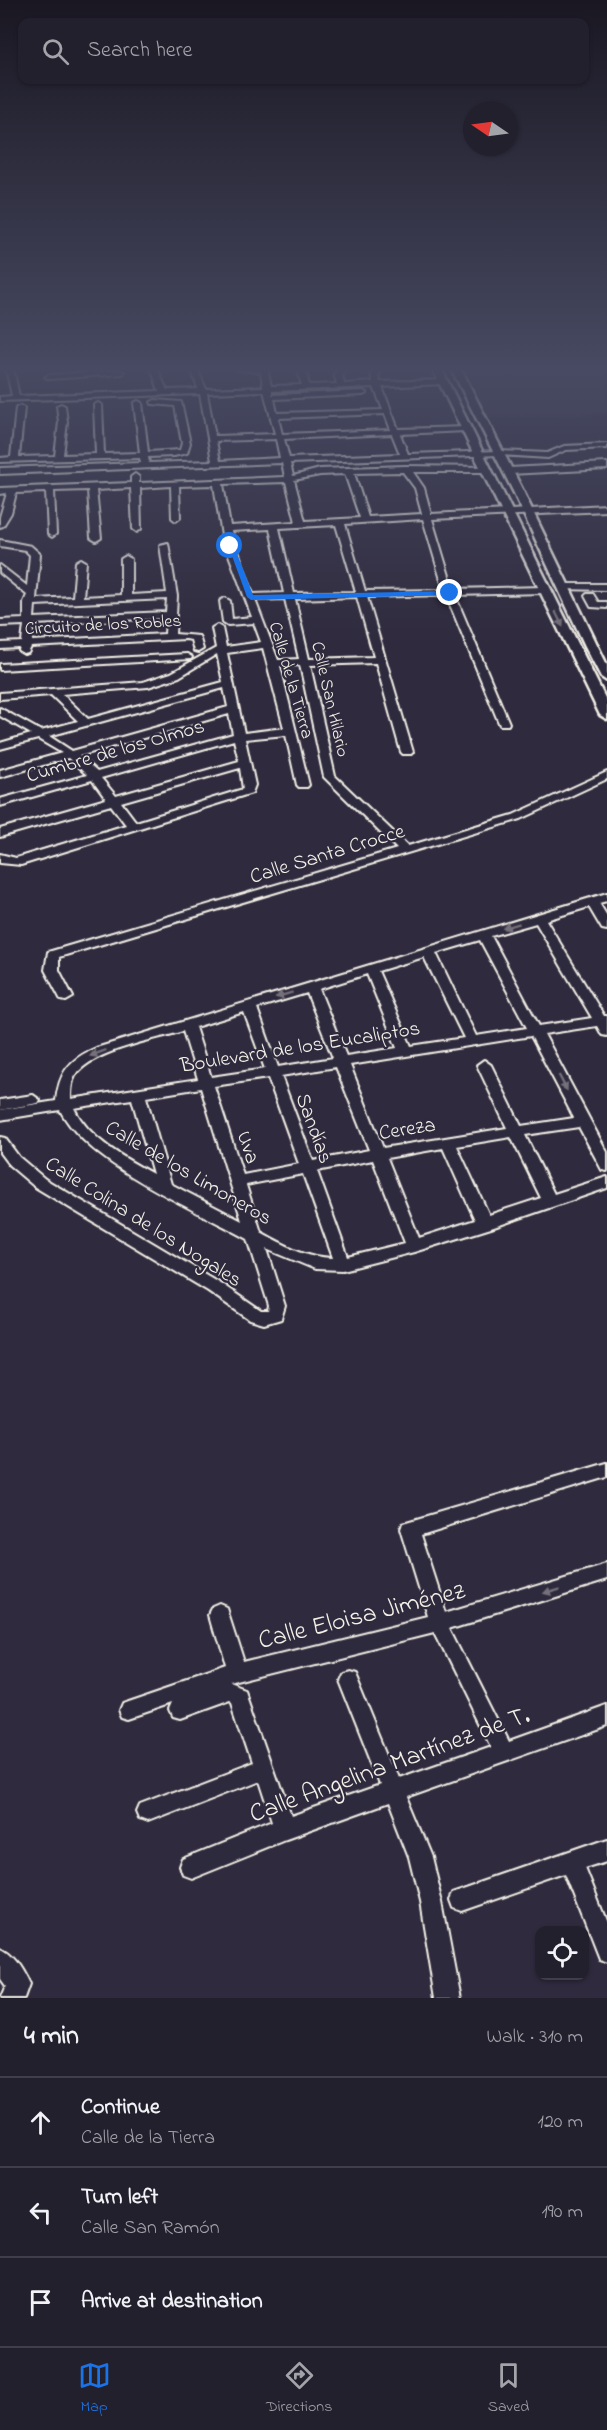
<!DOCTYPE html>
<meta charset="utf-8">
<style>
:root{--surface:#23202e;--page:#2b2836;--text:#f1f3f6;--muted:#a3a3aa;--line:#403e4a;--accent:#1a73e8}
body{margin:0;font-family:"Indie Flower",sans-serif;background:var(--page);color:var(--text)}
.controls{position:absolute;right:18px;bottom:18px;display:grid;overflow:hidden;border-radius:12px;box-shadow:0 2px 4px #0004}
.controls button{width:54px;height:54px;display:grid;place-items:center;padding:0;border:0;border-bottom:2px solid var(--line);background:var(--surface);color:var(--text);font:30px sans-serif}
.compass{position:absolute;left:463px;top:102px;width:54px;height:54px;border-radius:50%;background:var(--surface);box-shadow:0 2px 4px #0004;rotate:283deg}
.stop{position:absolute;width:18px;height:18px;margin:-14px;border:4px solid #1a73e8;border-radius:50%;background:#fff}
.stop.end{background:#1a73e8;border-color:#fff;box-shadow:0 2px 6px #0008}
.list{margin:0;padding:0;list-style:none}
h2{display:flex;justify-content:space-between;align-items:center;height:78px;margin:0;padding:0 24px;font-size:26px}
h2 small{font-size:20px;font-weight:400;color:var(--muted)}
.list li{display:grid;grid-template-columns:39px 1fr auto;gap:18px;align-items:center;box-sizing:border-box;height:90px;padding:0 24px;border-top:2px solid var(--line)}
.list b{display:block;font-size:22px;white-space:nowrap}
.list p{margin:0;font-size:20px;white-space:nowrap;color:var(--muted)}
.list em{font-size:20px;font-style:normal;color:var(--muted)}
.icon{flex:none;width:33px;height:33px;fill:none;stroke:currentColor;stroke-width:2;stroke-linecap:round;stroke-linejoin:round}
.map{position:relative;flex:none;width:607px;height:1998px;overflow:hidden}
.search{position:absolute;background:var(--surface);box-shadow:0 2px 4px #0004;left:18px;right:18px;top:18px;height:66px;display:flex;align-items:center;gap:15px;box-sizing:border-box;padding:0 21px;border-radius:12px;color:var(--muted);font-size:22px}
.sheet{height:348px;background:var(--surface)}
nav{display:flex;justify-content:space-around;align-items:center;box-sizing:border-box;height:84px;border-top:2px solid var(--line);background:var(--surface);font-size:16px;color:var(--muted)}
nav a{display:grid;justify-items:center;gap:3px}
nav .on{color:var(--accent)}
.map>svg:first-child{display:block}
.built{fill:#3b3647}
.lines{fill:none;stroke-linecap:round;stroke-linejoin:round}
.minor-casing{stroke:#f4f1e8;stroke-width:4}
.major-casing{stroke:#f4f1e8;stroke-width:5}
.minor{fill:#2f2a3d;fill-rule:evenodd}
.major{fill:#2f2a3d;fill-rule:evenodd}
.oneway{fill:#747079}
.route{fill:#1a73e8}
.labels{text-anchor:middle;stroke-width:4.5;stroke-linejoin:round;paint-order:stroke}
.far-street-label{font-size:18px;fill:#f4f1e8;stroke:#2f2a3d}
.street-label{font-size:21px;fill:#f4f1e8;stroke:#2f2a3d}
.near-street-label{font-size:26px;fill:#f4f1e8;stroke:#2f2a3d}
</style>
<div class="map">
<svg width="607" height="1998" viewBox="0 0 607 1998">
<rect width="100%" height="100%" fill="#2f2a3d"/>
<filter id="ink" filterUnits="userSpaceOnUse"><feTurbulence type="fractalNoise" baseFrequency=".0167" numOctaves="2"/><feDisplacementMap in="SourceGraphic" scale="12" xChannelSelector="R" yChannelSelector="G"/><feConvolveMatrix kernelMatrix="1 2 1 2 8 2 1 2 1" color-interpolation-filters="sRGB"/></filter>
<g filter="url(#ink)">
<polygon class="built" points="461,368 607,368 607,414 486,418"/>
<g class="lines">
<defs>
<g id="minor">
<path d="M6,368H13L19,396L159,391L151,368H157L167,390L198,389L191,368H197L206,389L263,387L261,372L239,370L236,368H270L268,371L271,386L302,385L298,373L303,368H311L306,373L309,385L337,384L334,374L340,368H348L342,374L344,384L373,382L371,374L376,368H383L378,376L380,382L443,380L447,382L443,384L382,387L398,429L466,427L470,429L466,431L400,434L408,454L499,451L547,453L564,446L607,444V448L566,450L548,458L499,455L290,463L293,476L320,469L405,466L488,467L489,469L485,472H413L424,488L431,514L607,505V511L432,519L453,589L545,587L550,590L545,593L455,595L509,723L508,725H500L499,723L446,595L367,597L413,752L411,754H403L401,752L376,663L310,665L335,776L408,846L513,815L607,772V779L521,819L59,957V970L73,997L66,1001L61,1000L45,970L48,952L397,849L324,777L300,665L280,666L309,785L307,787H299L297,785L286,735L245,739L255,785L252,793L21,865L0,863V854L16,858L126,825L111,805L0,837V829L106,799L92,780L0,806V799L87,775L68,758L0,777V770L62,753L38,739L0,749V743L31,734L0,716V708L41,731L78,721L51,695L0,699V693L143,682L171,673L216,648L212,628L217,625L222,628L226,647L261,642L254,623L228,625L223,622L220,601L225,598L230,601L232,619L252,617L222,536L214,485L179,486L180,518L176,521L172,518L171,486L140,488L141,529L137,532L133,529L131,488L96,490L101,538L96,541L91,538L88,490L54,491L56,534L52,537L48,534L46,492L16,493L11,513L3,526L0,527V517L7,493L0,494V488L131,483V477L135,474L139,477V483L285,477L282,463L0,474V468L141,463L140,458L0,462V458L11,457L16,408L20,406L24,408L19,457L55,456L59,422L57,406L61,404L65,406L67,422L63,455L96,454L94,405L98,403L102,405L104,454L140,453L134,403L138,401L142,403L148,452L180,450L182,443L175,406L152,404L151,402L155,400L181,402L190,443L187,453L174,456L148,457L149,463L212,461L200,394L0,401V397L12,396ZM374,387L383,410L277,413L274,399L363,395L367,393L363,391L272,395V391ZM264,391L275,434L215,436L207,393ZM385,414L391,430L282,434L278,418ZM392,434L400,454L289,458L284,439ZM276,439L280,458L220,461L216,441ZM403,472L415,488L422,514L368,517L354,473ZM345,474L360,518L305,521L294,480L320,475ZM286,482L296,522L230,526L223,484ZM423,519L444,590L365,591L345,524ZM336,525L356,592L294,593L279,528ZM270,529L284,593L253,594L231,531ZM357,597L374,657L309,659L295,599ZM285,599L299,659L278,660L255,600ZM263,648L284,728L244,733L227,653ZM217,654L223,682L88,719L62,694L148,687L179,677ZM224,688L228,707L72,751L49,736ZM229,714L233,734L97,772L79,756ZM234,740L239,761L116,796L101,778ZM240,768L243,789L136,822L121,802Z"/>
<polygon points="120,370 124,372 123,374 49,379 45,377 49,375"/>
<polygon points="607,463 607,469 509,474 505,471 509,468"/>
<path d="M0,540L31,546L40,554L36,599L73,597L76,562L81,559L86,562L83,597L121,595V559L126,556L131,559V595L167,593L160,545L168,543L177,596L175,634L199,636L203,649L198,652L194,651L191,640L186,639L31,647L28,653L24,654L19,651L20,648L0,649V643L22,642L24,625L0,626V620L24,619V602L27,595L0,573V565L27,586L30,555L25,550L0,546ZM167,599L166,612L34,618L35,605ZM166,618L165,634L32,641L34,624Z"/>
<polygon points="563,584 607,584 607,590 560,589 560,585"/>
<polygon points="587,594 593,594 598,602 607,602 607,608 591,607 585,596"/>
<polygon points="187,654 192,657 191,659 0,670 0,664"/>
<path d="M607,893V901L599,903L607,916V930L602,929L589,907L546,920L604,1016H607V1036L602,1035L597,1026L544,1034L607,1152V1171L602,1170L579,1127L525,1135L554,1194L607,1177V1188L491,1228L414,1252L343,1270L315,1269L267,1249L285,1306L281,1319L264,1324L250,1320L208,1291L35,1187L9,1165L0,1153V1137L5,1138L19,1157L45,1179L220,1283L261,1311H268L269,1306L248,1239C193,1208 89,1166 60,1110L0,1120V1110L56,1101C59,1073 69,1059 96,1048ZM536,923L592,1018L539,1026L491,936ZM480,940L527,1028L476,1036L436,953ZM424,957L464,1038L411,1046L378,971ZM367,974L397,1048L346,1056L319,989ZM307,993L333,1058L278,1067L257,1008ZM244,1012L265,1069L211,1077L195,1027ZM183,1031L198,1079L71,1099C71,1091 71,1083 75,1076C92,1050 154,1040 183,1031ZM531,1036L574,1118L521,1126L491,1065L484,1060L477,1065L507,1128L383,1148L350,1065ZM336,1067L369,1150L313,1161L281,1076ZM268,1078L299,1164L243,1175L214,1086ZM201,1088L242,1221L171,1184L146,1097ZM132,1099L153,1174C124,1158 89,1139 74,1108ZM511,1137L541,1198L489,1215L457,1146ZM443,1148L475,1220L419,1238L387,1158ZM373,1160L405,1243L348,1257L317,1171ZM303,1174L333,1258C306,1257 284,1245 261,1232L246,1185Z"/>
<polygon points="33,1095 40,1100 38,1103 0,1110 0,1100"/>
<path d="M607,1463V1477L421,1534L446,1612L607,1564V1580L452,1628L509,1741L607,1706V1726L406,1797L431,1857L442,1902L460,1998H436L420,1902L409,1857L388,1803L285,1840L191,1878L183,1875L180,1867L183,1859L272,1823L258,1780L148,1823L140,1820L137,1813L140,1806L252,1763L232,1703L230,1702L180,1720L173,1718L170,1711L173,1704L129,1719L122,1717L119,1710L122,1703L225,1668L210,1615L213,1609L220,1606L227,1609L244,1662L428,1617L401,1529L403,1523ZM435,1633L491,1747L399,1779L355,1672L348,1670L341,1672L338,1679L380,1785L291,1816L247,1690L231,1684Z"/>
<polygon points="607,1839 607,1861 585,1868 607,1923 607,1962 599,1959 566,1875 462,1911 454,1908 451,1900 454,1892"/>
<path d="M0,1948C13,1953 23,1971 29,1984L24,1998H0L5,1986L0,1979Z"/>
</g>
<g id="major">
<polygon points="432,368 441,368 607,702 607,719 600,715"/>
<polygon points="451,368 459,368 464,375 523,491 607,665 607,681 601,677 585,646 513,491"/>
</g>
</defs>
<use href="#minor" class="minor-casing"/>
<use href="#major" class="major-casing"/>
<use href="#minor" class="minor"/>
<use href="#major" class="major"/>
</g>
<defs><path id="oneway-solid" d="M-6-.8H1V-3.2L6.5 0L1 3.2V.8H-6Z" transform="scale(1.5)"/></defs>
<g class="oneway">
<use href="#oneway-solid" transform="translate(559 619) rotate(64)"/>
<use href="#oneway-solid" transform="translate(511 926) rotate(163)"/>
<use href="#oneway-solid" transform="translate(284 995) rotate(163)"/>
<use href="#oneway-solid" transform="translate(98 1053) rotate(159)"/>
<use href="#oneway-solid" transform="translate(563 1083) rotate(62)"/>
<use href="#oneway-solid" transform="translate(551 1589) rotate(163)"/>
</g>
</g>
<linearGradient id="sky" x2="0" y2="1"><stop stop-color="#1a1722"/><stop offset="0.57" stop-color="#474a62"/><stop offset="1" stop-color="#474a62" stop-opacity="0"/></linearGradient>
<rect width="607" height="647" fill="url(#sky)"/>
<polygon class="route" points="228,545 234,546 253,595 450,591 454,593 450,595 251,600 247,597"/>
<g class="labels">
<g class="far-street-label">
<text transform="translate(103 624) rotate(-3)" y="6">Circuito de los Robles</text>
<text transform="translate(292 680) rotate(74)" y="6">Calle de la Tierra</text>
<text transform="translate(331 699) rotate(77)" y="6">Calle San Hilario</text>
</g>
<g class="street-label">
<text transform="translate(115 750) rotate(-16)" y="7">Cumbre de los Olmos</text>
<text transform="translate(327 853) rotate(-17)" y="7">Calle Santa Crocce</text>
<text transform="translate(300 1046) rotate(-9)" y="7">Boulevard de los Eucaliptos</text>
<text transform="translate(315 1128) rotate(70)" y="7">Sandías</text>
<text transform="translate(407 1128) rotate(-9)" y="7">Cereza</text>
<text transform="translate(249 1147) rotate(72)" y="7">Uva</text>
<text transform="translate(189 1172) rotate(30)" y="7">Calle de los Limoneros</text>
<text transform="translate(144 1221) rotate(32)" y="7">Calle Colina de los Nogales</text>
</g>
<g class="near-street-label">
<text transform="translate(361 1614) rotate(-14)" y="9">Calle Eloisa Jiménez</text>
<text transform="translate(389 1763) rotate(-20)" y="9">Calle Angelina Martínez de T.</text>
</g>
</g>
</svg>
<div class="controls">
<button><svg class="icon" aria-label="locate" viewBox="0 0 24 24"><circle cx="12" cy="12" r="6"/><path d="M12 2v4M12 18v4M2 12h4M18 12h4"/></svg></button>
</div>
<svg class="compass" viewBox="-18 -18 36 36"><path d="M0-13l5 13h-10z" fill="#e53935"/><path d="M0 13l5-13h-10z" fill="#a3a3aa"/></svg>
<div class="stop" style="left:230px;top:546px"></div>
<div class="stop end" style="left:450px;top:593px"></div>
<div class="search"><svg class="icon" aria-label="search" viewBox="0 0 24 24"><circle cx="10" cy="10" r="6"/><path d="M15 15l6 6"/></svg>Search here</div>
</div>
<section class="sheet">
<h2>4 min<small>Walk · 310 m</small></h2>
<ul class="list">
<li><svg class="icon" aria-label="ahead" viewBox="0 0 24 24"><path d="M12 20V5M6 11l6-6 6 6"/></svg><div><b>Continue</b><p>Calle de la Tierra</p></div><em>120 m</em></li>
<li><svg class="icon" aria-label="left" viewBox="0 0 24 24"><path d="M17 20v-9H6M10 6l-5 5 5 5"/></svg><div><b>Turn left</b><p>Calle San Ramón</p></div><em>190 m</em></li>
<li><svg class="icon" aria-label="arrive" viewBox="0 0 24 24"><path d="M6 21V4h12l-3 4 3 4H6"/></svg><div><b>Arrive at destination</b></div></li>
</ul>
</section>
<nav>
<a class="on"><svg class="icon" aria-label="map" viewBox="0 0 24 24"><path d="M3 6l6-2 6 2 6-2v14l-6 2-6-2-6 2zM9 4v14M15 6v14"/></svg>Map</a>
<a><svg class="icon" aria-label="directions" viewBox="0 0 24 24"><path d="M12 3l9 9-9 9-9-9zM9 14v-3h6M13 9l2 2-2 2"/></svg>Directions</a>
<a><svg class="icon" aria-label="saved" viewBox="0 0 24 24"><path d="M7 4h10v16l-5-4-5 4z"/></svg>Saved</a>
</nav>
